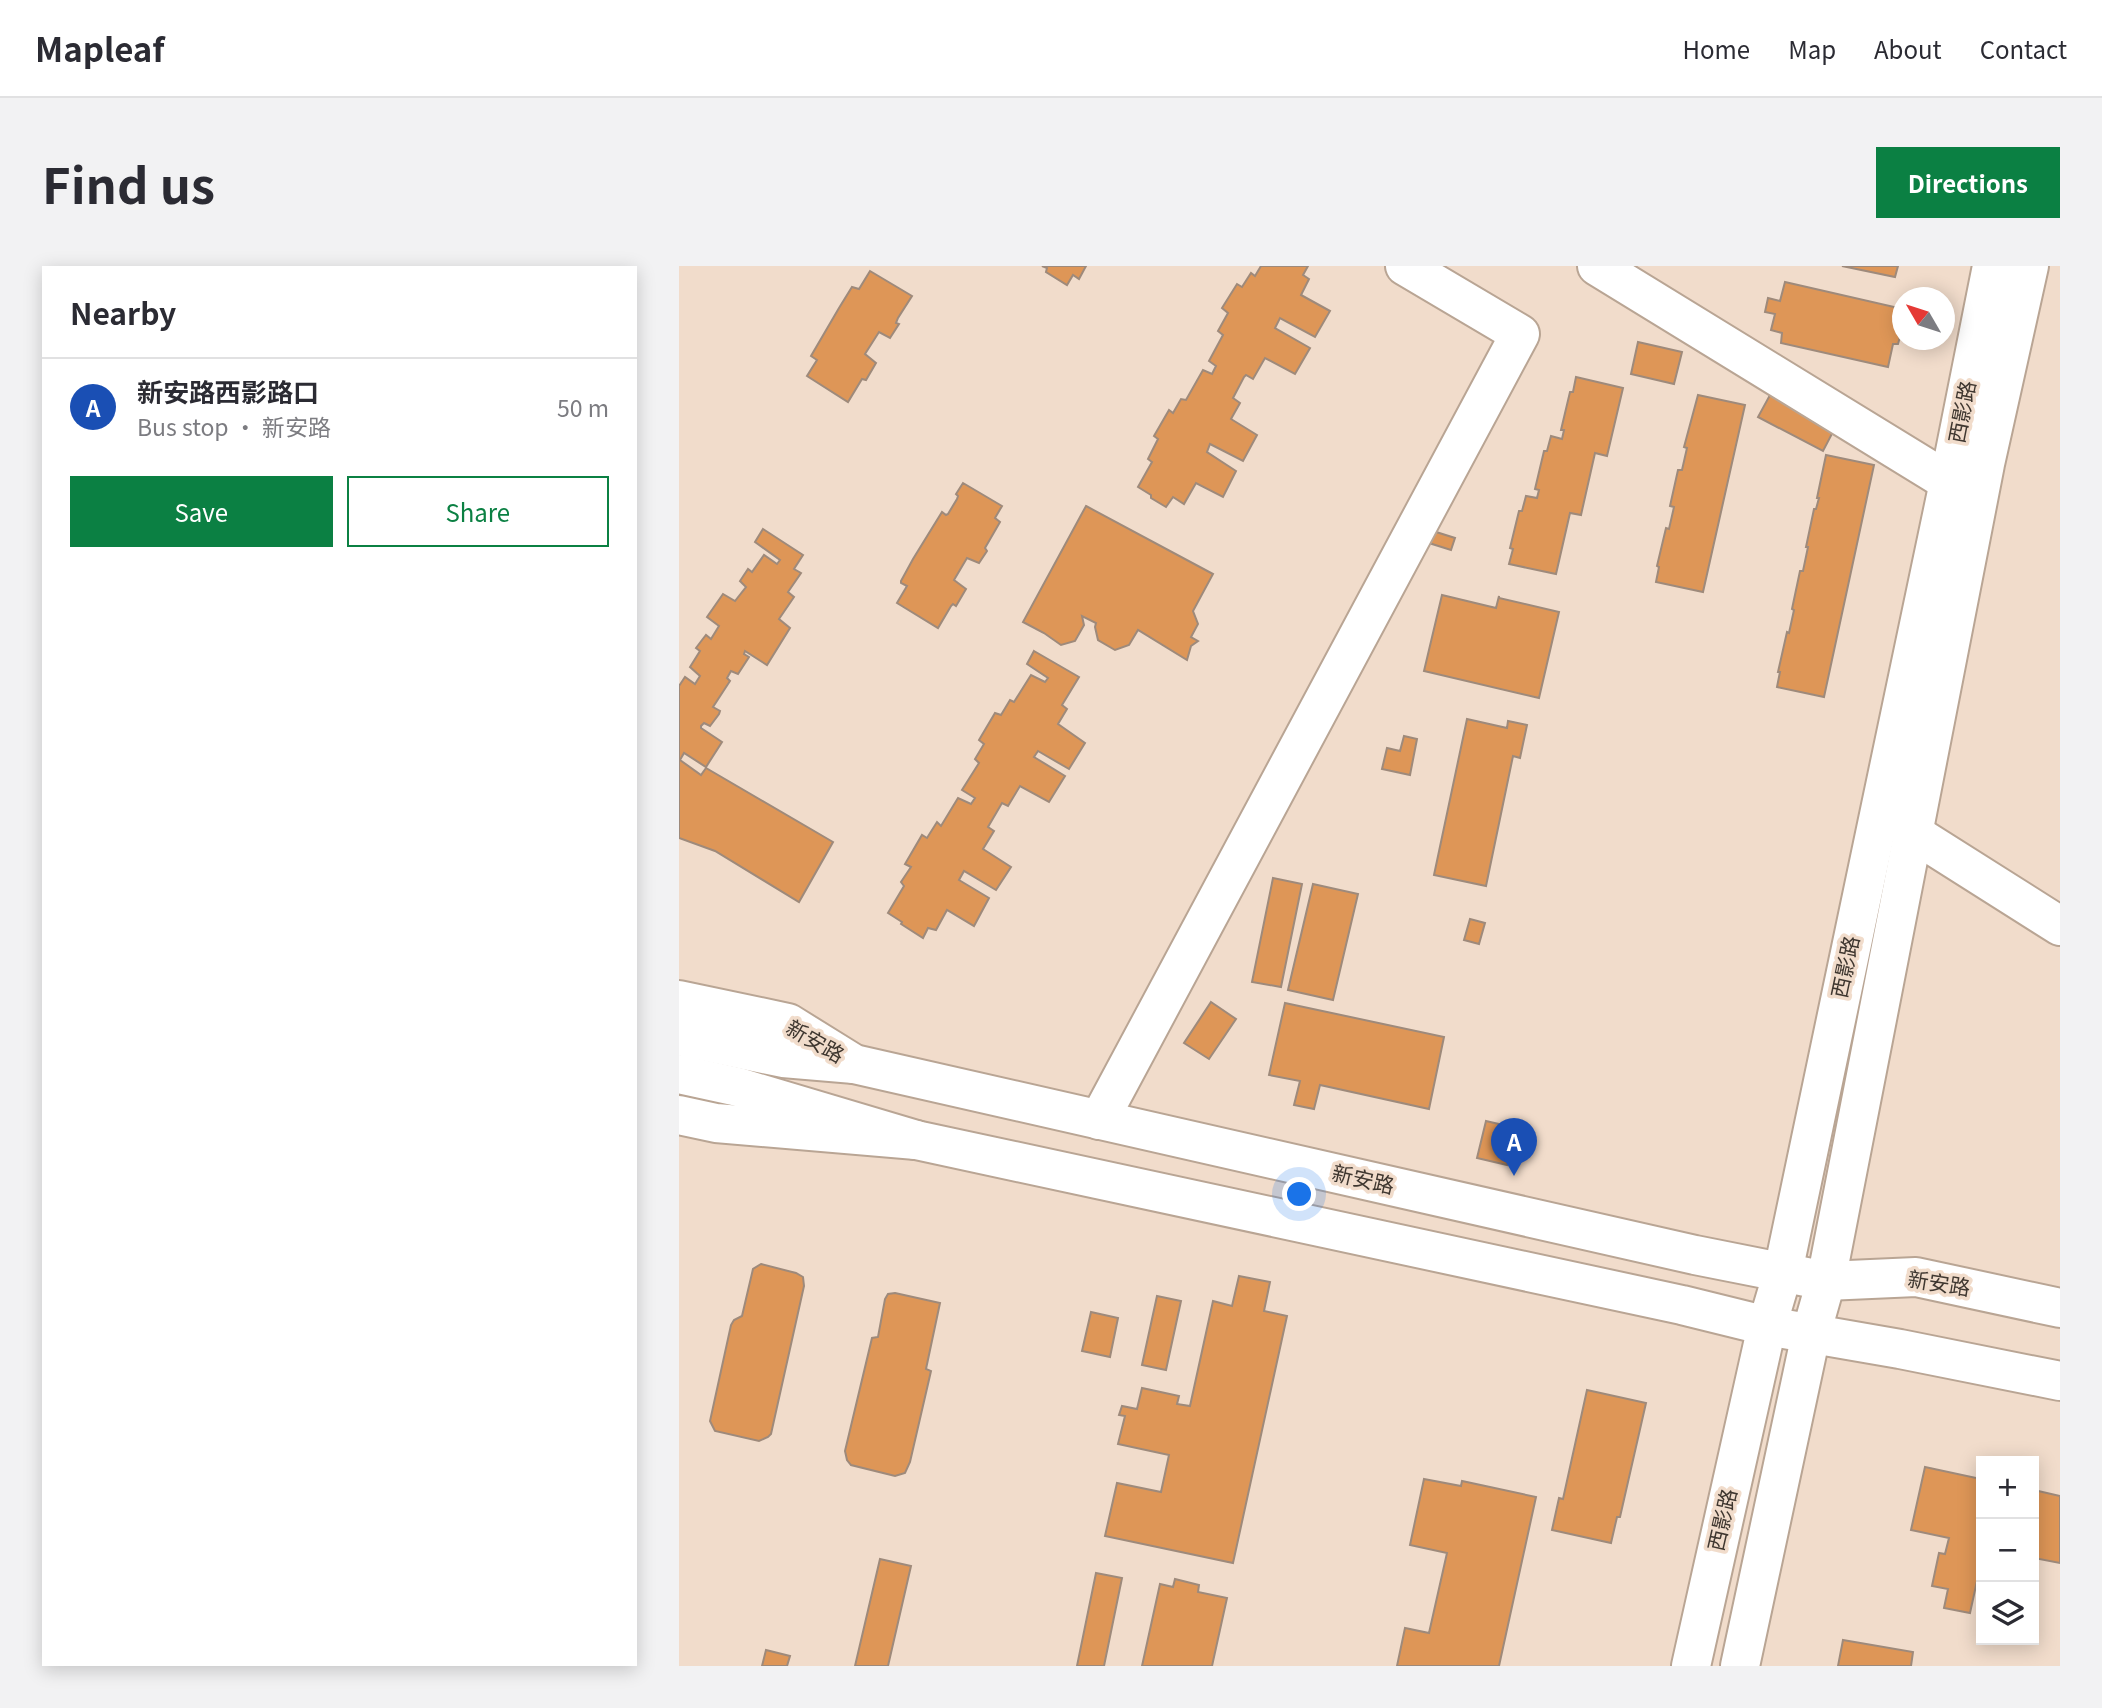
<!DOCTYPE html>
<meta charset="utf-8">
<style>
:root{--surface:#fff;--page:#f2f2f3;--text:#2b2b33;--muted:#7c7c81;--line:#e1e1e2;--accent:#0b8043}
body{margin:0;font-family:Georgia,"Noto Sans SC",serif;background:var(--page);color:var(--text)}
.controls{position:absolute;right:21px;bottom:21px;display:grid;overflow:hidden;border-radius:0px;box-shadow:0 4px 18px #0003}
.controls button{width:63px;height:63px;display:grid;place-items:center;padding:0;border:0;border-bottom:2px solid var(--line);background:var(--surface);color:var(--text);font:35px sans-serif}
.compass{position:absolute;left:1213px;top:21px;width:63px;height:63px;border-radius:50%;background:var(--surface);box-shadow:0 4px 18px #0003;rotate:309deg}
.you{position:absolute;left:621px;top:929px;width:24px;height:24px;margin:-18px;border:5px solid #fff;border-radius:50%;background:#1a73e8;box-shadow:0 0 0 10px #1a73e833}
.badge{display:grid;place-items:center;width:46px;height:46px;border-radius:50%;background:var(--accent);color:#fff;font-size:23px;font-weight:700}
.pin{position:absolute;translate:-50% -58px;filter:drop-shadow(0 2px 4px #0008)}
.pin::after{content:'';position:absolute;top:37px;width:24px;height:21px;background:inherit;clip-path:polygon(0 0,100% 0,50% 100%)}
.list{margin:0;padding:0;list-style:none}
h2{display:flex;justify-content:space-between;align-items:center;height:91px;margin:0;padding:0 28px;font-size:30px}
h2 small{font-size:23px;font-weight:400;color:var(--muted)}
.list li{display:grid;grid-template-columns:46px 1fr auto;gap:21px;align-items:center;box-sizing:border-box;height:98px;padding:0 28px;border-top:2px solid var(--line)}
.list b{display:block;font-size:26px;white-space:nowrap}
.list p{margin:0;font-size:23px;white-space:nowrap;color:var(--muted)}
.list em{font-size:23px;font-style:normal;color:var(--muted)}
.actions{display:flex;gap:14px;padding:21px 28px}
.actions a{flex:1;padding:16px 0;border:2px solid var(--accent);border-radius:0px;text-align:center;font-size:24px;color:var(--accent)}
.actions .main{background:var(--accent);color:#fff}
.icon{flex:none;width:38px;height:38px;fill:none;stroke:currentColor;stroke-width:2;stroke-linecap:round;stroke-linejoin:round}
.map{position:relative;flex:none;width:1381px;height:1400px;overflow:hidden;border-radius:0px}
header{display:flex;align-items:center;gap:42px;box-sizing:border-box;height:98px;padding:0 35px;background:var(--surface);border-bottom:2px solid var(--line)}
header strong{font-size:33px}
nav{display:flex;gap:38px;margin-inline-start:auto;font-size:24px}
.intro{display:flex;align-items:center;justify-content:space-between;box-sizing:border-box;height:168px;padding:0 42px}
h1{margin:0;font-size:49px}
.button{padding:18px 32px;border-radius:0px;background:var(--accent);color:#fff;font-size:24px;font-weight:700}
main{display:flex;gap:42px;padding:0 42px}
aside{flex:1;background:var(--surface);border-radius:0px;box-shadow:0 4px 18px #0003}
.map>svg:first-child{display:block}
.building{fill:#de9657;stroke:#9e8a7b;stroke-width:2}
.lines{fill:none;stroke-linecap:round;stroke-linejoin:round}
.minor-casing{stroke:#b9a594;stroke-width:42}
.major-casing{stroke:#b9a594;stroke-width:42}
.highway-casing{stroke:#b9a594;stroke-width:42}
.minor{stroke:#fff;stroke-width:38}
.major{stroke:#fff;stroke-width:38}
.highway{stroke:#fff;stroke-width:38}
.labels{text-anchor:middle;stroke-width:7;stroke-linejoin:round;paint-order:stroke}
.street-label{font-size:21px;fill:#3f3730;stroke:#f1dccb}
</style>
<header>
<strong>Mapleaf</strong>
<nav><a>Home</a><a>Map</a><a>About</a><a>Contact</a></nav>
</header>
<div class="intro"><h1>Find us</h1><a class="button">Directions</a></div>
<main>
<aside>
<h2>Nearby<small></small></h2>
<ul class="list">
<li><span class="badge" style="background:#1a4fb4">A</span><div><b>新安路西影路口</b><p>Bus stop · 新安路</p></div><em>50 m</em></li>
</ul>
<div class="actions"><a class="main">Save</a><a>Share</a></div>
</aside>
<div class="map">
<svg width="1381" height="1400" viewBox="0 0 1381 1400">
<rect width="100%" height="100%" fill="#f1dccb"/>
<g class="building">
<polygon points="363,0 407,0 400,13 394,9 388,19 367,6 368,2"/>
<polygon points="582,0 629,0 624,9 630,13 622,29 651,45 636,71 601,52 596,62 631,82 616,108 586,92 574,113 567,109 565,111 554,132 561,137 552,153 578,169 564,195 531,178 528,186 557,205 544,231 517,217 505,238 494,231 487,241 472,232 472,229 459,221 473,196 469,193 479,173 475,170 490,144 494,147 502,133 507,134 524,104 533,108 537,100 530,95 544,69 539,65 549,47 543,42 558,18 563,21 572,7 576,10"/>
<polygon points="1163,0 1219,0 1216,11"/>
<polygon points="191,5 233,30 219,52 217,57 220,58 211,72 200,66 186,88 197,97 187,114 183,113 169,136 128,110 138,94 132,90 160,42 173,21 180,23"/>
<polygon points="1106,16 1224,43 1224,60 1219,78 1214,78 1209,101 1102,77 1103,67 1092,64 1096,48 1086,46 1089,32 1101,35"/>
<polygon points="959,76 1003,86 995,118 952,108"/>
<polygon points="897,111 944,122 928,190 916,187 902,249 891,247 877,308 830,298 834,283 831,282 840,245 843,245 847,230 858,232 860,224 856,223 865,185 868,185 872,170 883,173 885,164 882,164 891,126 894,126"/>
<polygon points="1019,129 1066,139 1024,326 977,316 980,301 978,300 987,262 990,263 995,241 991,240 999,204 1003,204 1008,182 1005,181"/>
<polygon points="1091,129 1156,162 1144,185 1079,151"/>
<polygon points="1147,189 1195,199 1145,431 1098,421 1101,406 1099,406 1108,366 1110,367 1115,344 1113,343 1121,305 1124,305 1129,281 1127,281 1135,243 1137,243 1140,232 1138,232"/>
<polygon points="284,217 323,240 316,252 321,256 306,282 308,285 300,297 288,292 275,314 287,323 277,340 274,338 272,340 259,362 218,337 228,320 222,317 222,315 234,293 263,246 267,249 269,248 278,233 279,230 277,228"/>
<polygon points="407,240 534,308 514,345 519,358 512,371 519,375 512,380 508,394 459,364 450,379 436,384 419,374 416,361 417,357 403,350 405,359 396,375 382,379 365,367 344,356"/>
<polygon points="84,263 124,289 115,303 122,307 109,326 115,331 100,353 111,362 88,399 66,385 65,388 70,391 59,408 52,405 48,412 51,415 34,441 41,445 40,448 31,460 25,457 22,460 22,462 43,476 27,501 5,487 1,494 22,509 27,502 154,576 120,636 36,585 0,572 0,420 6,411 16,418 21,410 11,401 21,385 17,382 23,374 27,369 32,373 40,360 28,351 44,328 56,335 67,321 61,315 69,303 73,306 85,289 98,298 101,294 76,276"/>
<polygon points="754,265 776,272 772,284 750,277"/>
<polygon points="763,329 817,342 820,330 820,332 880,346 860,432 745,405"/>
<polygon points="355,385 400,411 383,439 388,443 379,458 406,477 390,503 359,485 355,491 386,510 370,536 341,520 329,540 323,537 309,561 315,565 304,583 332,601 317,624 285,605 280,614 310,632 295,660 268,644 257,664 249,662 244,672 222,658 223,656 209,647 225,620 222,616 232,601 226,598 243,569 248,572 258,556 262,560 279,532 292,538 296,532 283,524 300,497 296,493 305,478 300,474 316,447 322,449 331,434 335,436 352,409 366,416 369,412 348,398"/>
<polygon points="788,453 828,462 829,455 848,459 841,492 834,490 807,620 755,609"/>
<polygon points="725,470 738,473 731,509 703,503 708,482 721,485"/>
<polygon points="594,612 623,618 602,721 573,716"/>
<polygon points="634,618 679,628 654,734 609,724"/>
<polygon points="791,653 806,657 800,678 785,674"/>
<polygon points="532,736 557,753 530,793 505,777"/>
<polygon points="606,737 765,771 750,843 641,819 635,843 615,839 621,815 590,809"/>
<polygon points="807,855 837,862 828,899 798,892"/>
<polygon points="82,998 117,1007 124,1011 125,1020 92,1168 89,1171 80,1175 36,1165 31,1155 52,1059 55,1054 63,1050 74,1003"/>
<polygon points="560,1010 591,1016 585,1045 608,1050 554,1297 426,1270 438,1217 482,1226 490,1189 439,1178 446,1150 440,1149 443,1140 458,1143 463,1122 500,1130 498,1138 511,1140 534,1035 553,1040"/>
<polygon points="216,1027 261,1037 247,1103 252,1105 231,1196 226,1207 216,1210 172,1199 168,1194 166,1185 193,1072 199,1071 206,1033 209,1028"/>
<polygon points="478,1030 502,1035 487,1104 463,1099"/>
<polygon points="412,1046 439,1052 431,1091 403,1085"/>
<polygon points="908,1124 967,1137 941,1251 938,1251 932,1277 873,1264 880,1232 884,1233"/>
<polygon points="1246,1201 1302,1213 1302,1316 1298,1315 1291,1347 1265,1342 1269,1323 1253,1320 1260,1287 1266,1288 1270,1272 1232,1264"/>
<polygon points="745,1213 782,1220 783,1215 857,1231 820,1400 718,1400 726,1362 750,1367 768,1287 731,1279"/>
<polygon points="1355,1224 1381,1230 1381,1297 1355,1292"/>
<polygon points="201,1293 232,1300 209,1400 176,1400"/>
<polygon points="417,1307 443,1312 425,1400 398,1400"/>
<polygon points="496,1313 520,1319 519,1326 548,1332 533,1400 463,1400 481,1318 494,1321"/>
<polygon points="1164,1374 1234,1386 1232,1400 1159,1400"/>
<polygon points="87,1384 111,1390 108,1400 83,1400"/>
</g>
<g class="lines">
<defs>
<g id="minor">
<polyline points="918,0 1270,216"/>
<polyline points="1234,567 1381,660"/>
<polyline points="420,854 841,68 726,0"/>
</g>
<g id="major">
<polyline points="0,734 109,757 175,798 1016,989 1147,1015 1237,1011 1381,1042"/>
<polyline points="0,849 37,857 237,874 1003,1039 1088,1060 1221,1083 1381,1115"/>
<polyline points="1012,1400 1088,1060 1104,1006 1270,216 1313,0"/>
<polyline points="1061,1400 1132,1068 1147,1015 1306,198 1350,0"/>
</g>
<g id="highway">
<polyline points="0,770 104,792 175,798"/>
<polyline points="0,808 59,821 237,874"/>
</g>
</defs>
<use href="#minor" class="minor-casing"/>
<use href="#major" class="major-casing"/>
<use href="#highway" class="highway-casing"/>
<use href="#minor" class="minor"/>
<use href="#major" class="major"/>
<use href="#highway" class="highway"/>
</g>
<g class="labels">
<g class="street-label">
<text transform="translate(1284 146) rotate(-79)" y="7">西影路</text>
<text transform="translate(1167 701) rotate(-78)" y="7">西影路</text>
<text transform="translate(136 776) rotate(30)" y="7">新安路</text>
<text transform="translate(684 914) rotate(13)" y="7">新安路</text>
<text transform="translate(1260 1018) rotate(9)" y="7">新安路</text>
<text transform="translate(1044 1254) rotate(-77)" y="7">西影路</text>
</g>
</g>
</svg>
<div class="controls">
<button>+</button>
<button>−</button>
<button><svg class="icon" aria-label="layers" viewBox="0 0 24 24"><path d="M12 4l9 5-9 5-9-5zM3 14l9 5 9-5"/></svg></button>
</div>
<svg class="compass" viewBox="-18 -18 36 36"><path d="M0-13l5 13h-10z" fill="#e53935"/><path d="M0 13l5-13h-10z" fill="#7c7c81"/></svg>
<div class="you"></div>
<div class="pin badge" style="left:835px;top:910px;background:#1a4fb4">A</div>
</div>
</main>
